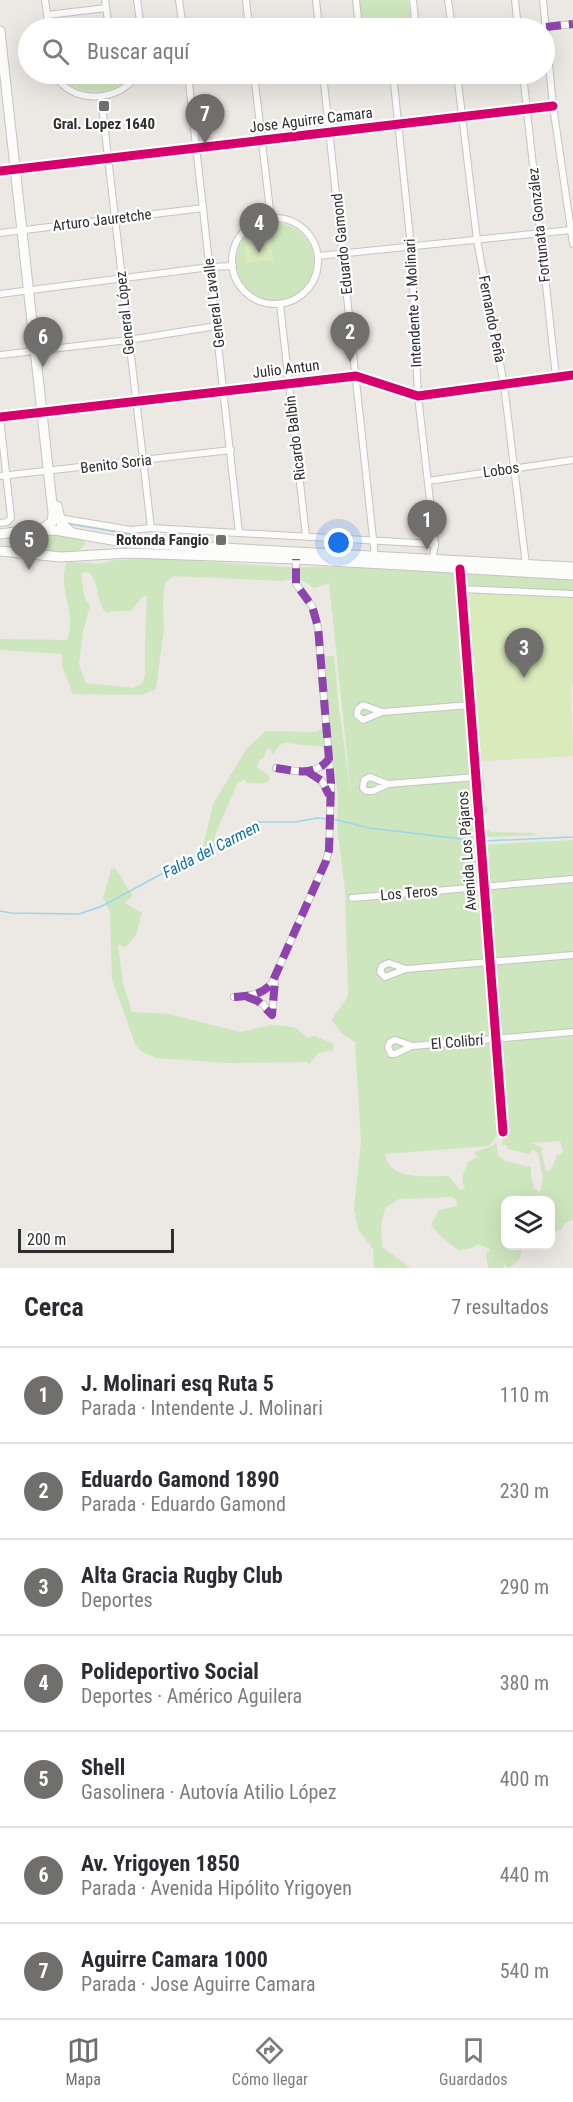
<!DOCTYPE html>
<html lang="es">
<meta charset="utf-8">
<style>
:root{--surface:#fff;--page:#f7f7f7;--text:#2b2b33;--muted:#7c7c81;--line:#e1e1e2;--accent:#706f6e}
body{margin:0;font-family:"Roboto Condensed",sans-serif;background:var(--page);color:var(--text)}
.controls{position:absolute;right:18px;bottom:18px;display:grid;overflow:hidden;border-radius:12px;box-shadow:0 6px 24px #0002}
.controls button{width:54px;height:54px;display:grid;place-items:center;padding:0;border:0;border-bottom:2px solid var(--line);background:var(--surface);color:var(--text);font:30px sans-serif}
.scale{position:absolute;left:18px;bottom:15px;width:156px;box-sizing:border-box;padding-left:6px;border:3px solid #2e2e2e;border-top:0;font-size:16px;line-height:21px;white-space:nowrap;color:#2e2e2e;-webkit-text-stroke:4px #fff;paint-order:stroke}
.you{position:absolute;left:339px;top:543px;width:21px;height:21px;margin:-15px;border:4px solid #fff;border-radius:50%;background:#1a73e8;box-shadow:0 0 0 9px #1a73e833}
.badge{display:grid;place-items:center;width:39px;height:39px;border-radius:50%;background:var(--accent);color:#fff;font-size:20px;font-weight:700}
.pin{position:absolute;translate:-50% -50px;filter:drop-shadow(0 2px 3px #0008)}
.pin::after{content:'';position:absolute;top:32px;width:21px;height:18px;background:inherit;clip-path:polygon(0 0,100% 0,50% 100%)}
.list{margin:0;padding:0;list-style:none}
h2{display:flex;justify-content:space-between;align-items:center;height:78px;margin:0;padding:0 24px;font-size:26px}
h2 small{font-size:20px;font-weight:400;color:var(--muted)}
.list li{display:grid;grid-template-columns:39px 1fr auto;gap:18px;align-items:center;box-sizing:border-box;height:96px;padding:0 24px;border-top:2px solid var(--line)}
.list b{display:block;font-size:22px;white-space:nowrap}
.list p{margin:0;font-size:20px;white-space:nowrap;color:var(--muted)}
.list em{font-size:20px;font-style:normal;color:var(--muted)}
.icon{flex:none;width:33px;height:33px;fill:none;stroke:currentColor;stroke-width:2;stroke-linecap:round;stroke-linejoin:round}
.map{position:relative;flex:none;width:573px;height:1268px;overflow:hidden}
.search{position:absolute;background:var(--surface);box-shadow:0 6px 24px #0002;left:18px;right:18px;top:18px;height:66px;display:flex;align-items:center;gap:15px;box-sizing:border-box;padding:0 21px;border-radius:33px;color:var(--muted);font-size:22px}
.sheet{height:750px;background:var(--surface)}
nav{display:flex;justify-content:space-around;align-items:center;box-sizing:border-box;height:84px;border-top:2px solid var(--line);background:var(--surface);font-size:16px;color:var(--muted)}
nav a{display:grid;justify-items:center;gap:3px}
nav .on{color:var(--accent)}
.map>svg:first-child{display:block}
.green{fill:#cee6be;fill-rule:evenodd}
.pitch{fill:#d9eabb}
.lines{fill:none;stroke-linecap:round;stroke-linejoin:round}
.stream{stroke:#99d6ec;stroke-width:1.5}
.street-casing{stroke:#c5c4c5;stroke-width:8}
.secondary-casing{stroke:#c5c4c5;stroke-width:11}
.street{stroke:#fcfcfb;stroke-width:6}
.secondary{stroke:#fcfcfb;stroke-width:9}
.quiet{stroke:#8e44ad;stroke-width:8;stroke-dasharray:15 8;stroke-linecap:butt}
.cycleway-casing{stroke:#fff;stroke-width:13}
.cycleway{stroke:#d6006c;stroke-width:9}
.poi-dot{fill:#706f6e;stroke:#fff;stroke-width:2}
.labels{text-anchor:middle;stroke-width:4.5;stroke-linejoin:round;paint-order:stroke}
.street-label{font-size:15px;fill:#2e2e2e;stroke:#fff}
.poi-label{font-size:15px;font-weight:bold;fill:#2e2e2e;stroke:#fff}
.water-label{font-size:16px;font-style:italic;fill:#0d6fa3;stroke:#fff}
</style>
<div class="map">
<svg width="573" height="1268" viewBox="0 0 573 1268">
<rect width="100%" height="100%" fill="#ece8e4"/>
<g class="green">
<polygon points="359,0 408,0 412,28 362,28"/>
<path d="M61,74H131C128,77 125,81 121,84C103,97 72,94 61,74Z"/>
<circle cx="275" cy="262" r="39"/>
<path d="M54,534L82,539L85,543C81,559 42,551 29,549L25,544V540L30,535Z"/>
<path d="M157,558L284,567H352L573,578V592L459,588L460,615L473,622L482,769C483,781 489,794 480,804L486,806L488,809L486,813L481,817V827L491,832L533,833L537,835L483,837L479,840L481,845L573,840V1220L565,1223L561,1230L551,1234L550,1200H506V1246H521C522,1257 519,1263 508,1268L504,1265L503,1268H488L486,1253L489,1252V1249L478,1244L472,1248L458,1250C449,1243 437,1234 431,1225L439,1210L457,1206L456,1199L451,1197L399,1199L385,1208L381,1225L382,1247L411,1268H374L373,1249L358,1229L354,1208L361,1142L355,1042L341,1033L332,1020C337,1010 344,1005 348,995L345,890L337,827L338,799L333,755L326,748L322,747L286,743L280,745L273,754L269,748L266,751L264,758L259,761L257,767L268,775L270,779L267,783C259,784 253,783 246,783L245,779L237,784L215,835V857L207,858L203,848L213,804L247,748L266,731L316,732L323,728L324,656H334L339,708L351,793L329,583L314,588C304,580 293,578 281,581L174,576L165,583L163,603L164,629L156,689L142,695L73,694L63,669L61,654L0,650V639L67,640C78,614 56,586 67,562L100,564L115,560ZM84,572L90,573C101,587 94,598 106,613L113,611H131L141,598L147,595L145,640V674L143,683L133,688L86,683L79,664L83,632L90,605C81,597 84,585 81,574ZM498,1135L503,1138L502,1145H506L508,1149L528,1154L533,1150L538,1153L543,1179L540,1192L534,1189L531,1175V1167L505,1161L498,1155L496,1142L490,1147L474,1152L477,1157L468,1162C464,1172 460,1179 465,1188L460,1190L449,1176C429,1176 388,1181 385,1154L489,1146ZM560,1141L563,1151L560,1155H557L551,1170L546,1171L541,1151L543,1148L532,1143Z"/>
<path d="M114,867C122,876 124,886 133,895L125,903L142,913L136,935L126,947L118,945L123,983L132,1012L169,1014L240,1032L271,1025L294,1027L308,1038L314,1036L334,1044L333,1050L318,1053L309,1065L307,1062L228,1063L156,1058L141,1051L136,1046L112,980L110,912L103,898L111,870Z"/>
</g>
<g class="pitch">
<polygon points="271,242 273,260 246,263 244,245"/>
<polygon points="468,593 573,597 573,684 571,685 573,756 481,761"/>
</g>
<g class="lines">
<g class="stream">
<polyline points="71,524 151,538"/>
<polyline points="333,819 369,828 479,841"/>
<polyline points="484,841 573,837"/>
<polyline points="0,911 11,913 79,914 102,906 258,822 295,822 317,818 328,819"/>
</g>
<defs>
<g id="street">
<polyline points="45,0 49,28"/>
<polyline points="105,0 109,28"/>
<polyline points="137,0 141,28"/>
<polyline points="179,0 183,28"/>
<polyline points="246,0 249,28"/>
<polyline points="316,0 319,28"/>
<polyline points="356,0 359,28"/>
<polyline points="413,0 416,28"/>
<polyline points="448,0 452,28"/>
<polyline points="515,0 518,28"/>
<polyline points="543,0 553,106 573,244"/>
<polyline points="47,15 106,8"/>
<polyline points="546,27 573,24"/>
<path d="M55,74C70,105 120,103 137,74"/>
<polyline points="188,74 239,533"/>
<polyline points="254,74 271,219"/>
<polyline points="323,74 375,557"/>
<polyline points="393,74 411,247 418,396 435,544 432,561"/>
<polyline points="457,74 477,240 504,385 526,565"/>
<polyline points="523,74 556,377"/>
<polyline points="101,97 151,528"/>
<polyline points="0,171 553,106"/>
<circle cx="275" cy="261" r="43"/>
<polyline points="0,233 203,208"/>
<polyline points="318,256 571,230"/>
<polyline points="0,294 210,267 233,266"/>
<polyline points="280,304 306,536"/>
<polyline points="0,355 128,340 217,326"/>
<polyline points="0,417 356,376 418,396 573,375"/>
<polyline points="0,418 11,518 7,522 0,523"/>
<polyline points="0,476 231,450"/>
<polyline points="428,481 573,460"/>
<polyline points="59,518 131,530 151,528 435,544"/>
<polyline points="460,569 503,1132"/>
<polyline points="461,589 573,594"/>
<polyline points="382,712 363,705 358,709 357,715 363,720 382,712 470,705"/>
<path d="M276,768C295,771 315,777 328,759"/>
<polyline points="308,772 322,781 329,794"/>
<polyline points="388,784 370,777 364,780 363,788 366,791 373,791 388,784 476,777"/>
<polyline points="352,898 573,879"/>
<polyline points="406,969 389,963 382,966 380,972 385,977 406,969 573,955"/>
<path d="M234,997C249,996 262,995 272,983L326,861L329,850L331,783L318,627L312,606L296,584V559"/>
<polyline points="248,997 263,1004 272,1015 275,981"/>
<polyline points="412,1046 395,1054 391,1054 388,1047 390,1042 395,1040 413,1046 573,1032"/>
</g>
<g id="secondary">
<polyline points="0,31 53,513 52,522 41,530"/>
<polyline points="57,506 61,523 71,532"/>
<polyline points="0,534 23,531 55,530 129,543 573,567"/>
<polyline points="0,551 61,557 129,553 296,559 573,575"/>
<path d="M26,554L20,547C20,538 23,534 30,530"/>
</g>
</defs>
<use href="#street" class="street-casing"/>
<use href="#secondary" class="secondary-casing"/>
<use href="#street" class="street"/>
<use href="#secondary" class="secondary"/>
<g class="quiet">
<polyline points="546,27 573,24"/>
<path d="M276,768C295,771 315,777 329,759"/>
<polyline points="308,772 322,781 329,795"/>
<path d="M234,997C249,996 262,995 272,983L326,861L329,850L331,783L318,627L312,606L296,584V559"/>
<polyline points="247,997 258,1001 272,1015 275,980"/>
</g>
<defs>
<g id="cycleway">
<polyline points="0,171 553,106"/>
<polyline points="0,417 356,376 418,396 573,375"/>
<polyline points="460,569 503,1132"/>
</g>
</defs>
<use href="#cycleway" class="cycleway-casing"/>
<use href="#cycleway" class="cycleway"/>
</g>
<g class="poi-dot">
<rect x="98" y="100" width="12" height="12" rx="3"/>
<rect x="215" y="534" width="12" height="12" rx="3"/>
</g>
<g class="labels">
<g class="street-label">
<text transform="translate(311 120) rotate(-7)" y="5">Jose Aguirre Camara</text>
<text transform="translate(102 220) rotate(-7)" y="5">Arturo Jauretche</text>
<text transform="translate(539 225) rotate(-96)" y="5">Fortunata González</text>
<text transform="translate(342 244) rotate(-96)" y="5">Eduardo Gamond</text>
<text transform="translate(214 303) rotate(-97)" y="5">General Lavalle</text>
<text transform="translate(413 303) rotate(-93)" y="5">Intendente J. Molinari</text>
<text transform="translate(125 313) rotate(-96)" y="5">General López</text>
<text transform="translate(492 319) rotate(79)" y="5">Fernando Peña</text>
<text transform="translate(286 369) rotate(-7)" y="5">Julio Antun</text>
<text transform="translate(295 438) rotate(-97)" y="5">Ricardo Balbín</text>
<text transform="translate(116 464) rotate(-7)" y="5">Benito Soria</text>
<text transform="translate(501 470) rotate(-8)" y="5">Lobos</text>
<text transform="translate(467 851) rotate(-94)" y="5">Avenida Los Pájaros</text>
<text transform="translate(409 893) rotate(-5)" y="5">Los Teros</text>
<text transform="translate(457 1042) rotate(-5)" y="5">El Colibrí</text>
</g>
<g class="poi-label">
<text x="104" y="129">Gral. Lopez 1640</text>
<text x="209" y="545" text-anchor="end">Rotonda Fangio</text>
</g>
<g class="water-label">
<text transform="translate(211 849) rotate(-27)" y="6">Falda del Carmen</text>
</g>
</g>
</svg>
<div class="controls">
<button><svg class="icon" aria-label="layers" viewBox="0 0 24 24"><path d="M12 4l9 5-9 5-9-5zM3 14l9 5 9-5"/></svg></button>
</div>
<div class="scale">200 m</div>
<div class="you"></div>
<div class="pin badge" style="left:427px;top:550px">1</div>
<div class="pin badge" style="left:350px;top:362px">2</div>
<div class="pin badge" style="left:524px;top:678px">3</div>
<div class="pin badge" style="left:259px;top:253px">4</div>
<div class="pin badge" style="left:29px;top:570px">5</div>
<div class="pin badge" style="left:43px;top:367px">6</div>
<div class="pin badge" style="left:205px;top:144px">7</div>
<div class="search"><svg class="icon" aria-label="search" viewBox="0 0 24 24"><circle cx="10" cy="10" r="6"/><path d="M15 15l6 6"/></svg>Buscar aquí</div>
</div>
<section class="sheet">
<h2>Cerca<small>7 resultados</small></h2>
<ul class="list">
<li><span class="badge">1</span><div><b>J. Molinari esq Ruta 5</b><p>Parada · Intendente J. Molinari</p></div><em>110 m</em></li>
<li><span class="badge">2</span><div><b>Eduardo Gamond 1890</b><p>Parada · Eduardo Gamond</p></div><em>230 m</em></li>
<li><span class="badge">3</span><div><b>Alta Gracia Rugby Club</b><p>Deportes</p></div><em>290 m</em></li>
<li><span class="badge">4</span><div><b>Polideportivo Social</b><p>Deportes · Américo Aguilera</p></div><em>380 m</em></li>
<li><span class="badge">5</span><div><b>Shell</b><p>Gasolinera · Autovía Atilio López</p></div><em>400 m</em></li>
<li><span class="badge">6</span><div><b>Av. Yrigoyen 1850</b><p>Parada · Avenida Hipólito Yrigoyen</p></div><em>440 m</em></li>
<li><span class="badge">7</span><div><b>Aguirre Camara 1000</b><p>Parada · Jose Aguirre Camara</p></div><em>540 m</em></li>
</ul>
</section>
<nav>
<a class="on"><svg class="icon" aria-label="map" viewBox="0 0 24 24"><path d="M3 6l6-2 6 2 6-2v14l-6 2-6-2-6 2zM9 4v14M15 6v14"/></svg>Mapa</a>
<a><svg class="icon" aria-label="directions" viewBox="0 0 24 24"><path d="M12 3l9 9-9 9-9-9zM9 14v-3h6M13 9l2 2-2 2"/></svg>Cómo llegar</a>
<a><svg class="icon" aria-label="saved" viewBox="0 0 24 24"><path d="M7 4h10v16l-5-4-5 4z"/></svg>Guardados</a>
</nav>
